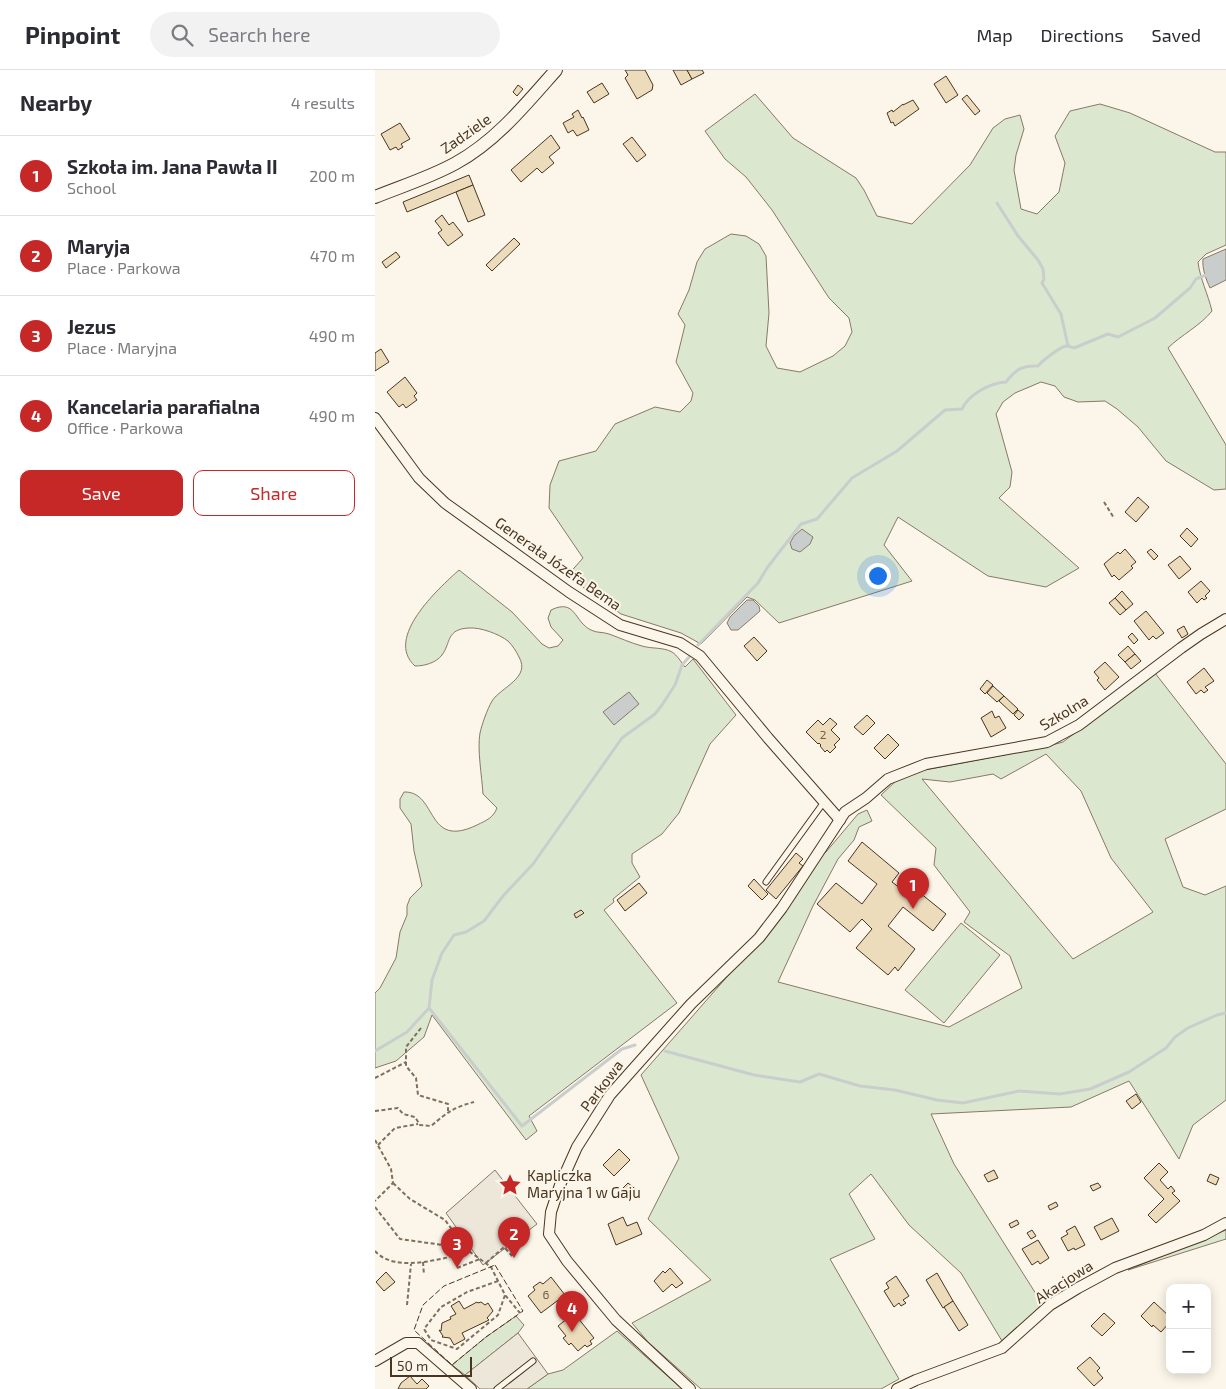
<!DOCTYPE html>
<meta charset="utf-8">
<style>
:root{--surface:#fff;--page:#f2f2f3;--text:#2b2b33;--muted:#7c7c81;--line:#e1e1e2;--accent:#c62828}
body{margin:0;font-family:"Exo 2",sans-serif;background:var(--page);color:var(--text)}
.controls{position:absolute;right:15px;bottom:15px;display:grid;overflow:hidden;border-radius:10px;box-shadow:0 2px 12px #0003}
.controls button{width:45px;height:45px;display:grid;place-items:center;padding:0;border:0;border-bottom:1px solid var(--line);background:var(--surface);color:var(--text);font:25px sans-serif}
.scale{position:absolute;left:15px;bottom:12px;width:82px;box-sizing:border-box;padding-left:5px;border:2px solid #4a3520;border-top:0;font-size:14px;line-height:18px;white-space:nowrap;color:#4a3520;-webkit-text-stroke:4px #fbf6e9;paint-order:stroke}
.you{position:absolute;left:502px;top:505px;width:18px;height:18px;margin:-12px;border:4px solid #fff;border-radius:50%;background:#1a73e8;box-shadow:0 0 0 8px #1a73e833}
.badge{display:grid;place-items:center;width:32px;height:32px;border-radius:50%;background:var(--accent);color:#fff;font-size:16px;font-weight:700}
.pin{position:absolute;translate:-50% -41px;filter:drop-shadow(0 1px 2px #0008)}
.pin::after{content:'';position:absolute;top:26px;width:18px;height:15px;background:inherit;clip-path:polygon(0 0,100% 0,50% 100%)}
.list{margin:0;padding:0;list-style:none}
h2{display:flex;justify-content:space-between;align-items:center;height:65px;margin:0;padding:0 20px;font-size:21px}
h2 small{font-size:16px;font-weight:400;color:var(--muted)}
.list li{display:grid;grid-template-columns:32px 1fr auto;gap:15px;align-items:center;box-sizing:border-box;height:80px;padding:0 20px;border-top:1px solid var(--line)}
.list b{display:block;font-size:19px;white-space:nowrap}
.list p{margin:0;font-size:16px;white-space:nowrap;color:var(--muted)}
.list em{font-size:16px;font-style:normal;color:var(--muted)}
.actions{display:flex;gap:10px;padding:15px 20px}
.actions a{flex:1;padding:11px 0;border:1px solid var(--accent);border-radius:10px;text-align:center;font-size:18px;color:var(--accent)}
.actions .main{background:var(--accent);color:#fff}
.icon{flex:none;width:28px;height:28px;fill:none;stroke:currentColor;stroke-width:2;stroke-linecap:round;stroke-linejoin:round}
.map{position:relative;flex:none;width:851px;height:1319px;overflow:hidden}
header{display:flex;align-items:center;gap:30px;box-sizing:border-box;height:70px;padding:0 25px;background:var(--surface);border-bottom:1px solid var(--line)}
header strong{font-size:24px}
nav{display:flex;gap:28px;margin-inline-start:auto;font-size:18px}
.search{width:350px;height:45px;background:var(--page);display:flex;align-items:center;gap:12px;box-sizing:border-box;padding:0 18px;border-radius:28px;color:var(--muted);font-size:19px}
main{display:flex}
aside{flex:1;background:var(--surface)}
.map>svg:first-child{display:block}
.green{fill:#dce7d0;stroke:#887966;fill-rule:evenodd}
.parking{fill:#ede7d9;stroke:#887966}
.water{fill:#c9cecd;stroke:#887966}
.lines{fill:none;stroke-linecap:round;stroke-linejoin:round}
.stream{stroke:#c9cecd;stroke-width:3}
.building{fill:#ecdcbc;stroke:#4a3520}
.service-casing{stroke:#4a3520;stroke-width:7}
.minor-casing{stroke:#4a3520;stroke-width:12}
.tertiary-casing{stroke:#4a3520;stroke-width:14}
.path{stroke:#7f6f5c;stroke-width:2;stroke-dasharray:4 2.5;stroke-linecap:butt}
.service{stroke:#fbf6e9;stroke-width:5}
.minor{stroke:#fbf6e9;stroke-width:10}
.tertiary{stroke:#fbf6e9;stroke-width:12}
.fence{stroke:#4a3520;stroke-width:1;stroke-dasharray:6 2.5;stroke-linecap:butt}
.labels{text-anchor:middle;stroke-width:4;stroke-linejoin:round;paint-order:stroke}
.number-label{font-size:12px;fill:#725f47}
.street-label{font-size:15px;fill:#4a3520;stroke:#fbf6e9}
.poi-label{font-size:15px;fill:#4a3520;stroke:#fbf6e9;text-anchor:start}
</style>
<header>
<strong>Pinpoint</strong>
<div class="search"><svg class="icon" aria-label="search" viewBox="0 0 24 24"><circle cx="10" cy="10" r="6"/><path d="M15 15l6 6"/></svg>Search here</div>
<nav><a>Map</a><a>Directions</a><a>Saved</a></nav>
</header>
<main>
<aside>
<h2>Nearby<small>4 results</small></h2>
<ul class="list">
<li><span class="badge">1</span><div><b>Szkoła im. Jana Pawła II</b><p>School</p></div><em>200 m</em></li>
<li><span class="badge">2</span><div><b>Maryja</b><p>Place · Parkowa</p></div><em>470 m</em></li>
<li><span class="badge">3</span><div><b>Jezus</b><p>Place · Maryjna</p></div><em>490 m</em></li>
<li><span class="badge">4</span><div><b>Kancelaria parafialna</b><p>Office · Parkowa</p></div><em>490 m</em></li>
</ul>
<div class="actions"><a class="main">Save</a><a>Share</a></div>
</aside>
<div class="map">
<svg width="851" height="1319" viewBox="0 0 851 1319">
<rect width="100%" height="100%" fill="#fbf6e9"/>
<g class="green">
<path d="M380,24L418,68L481,108L489,120L502,146L537,154L595,95L618,58L630,49L645,45L649,59L641,85L639,100L646,139L662,144L684,122L690,93L680,66L695,41L725,34L755,43L840,82H851V175L831,184L823,192C825,209 833,224 837,241C825,256 806,265 793,278L851,375V419L839,420L791,391L763,357L742,339L730,331L703,332L689,327L680,316L666,312L640,323L628,332L621,344L637,402L635,417L624,428L704,498L671,517L613,506L523,447L509,475L537,511L404,553L380,530L372,527L326,574L306,563L246,544L192,506L208,488L174,438L175,415L184,391L221,381L240,354L280,337L305,342L316,331L318,323L301,292L310,255L303,244L314,220L322,192L330,179L356,164L371,166L384,174L391,186L394,243L391,276L402,298L425,302L458,286L470,276L477,262L474,248L454,228L397,140L371,107L350,89L330,61Z"/>
<path d="M84,500L137,542L167,574L174,578L183,576L188,570L176,557L173,548L176,540C201,528 199,552 216,560C221,563 229,562 234,564C245,568 256,573 267,576C277,579 288,577 297,582C302,585 306,592 310,597L318,589L361,645L335,674L304,743L287,764L257,784V793L265,807L238,829L239,832L229,840L302,933L154,1046L162,1061L151,1070L57,945L49,967L21,991L0,998V923L5,918L21,888L25,862L32,845V836L35,828L47,816L39,781L36,754L25,738V729L29,722C63,721 50,780 102,755C112,750 118,748 122,738L108,724C107,707 102,679 105,663C107,654 112,640 117,631C126,617 156,608 144,587C141,581 138,576 133,571C124,564 105,557 94,558C71,559 76,573 67,585C61,593 49,596 40,596C9,568 63,519 84,500Z"/>
<path d="M780,603L851,694V739L790,769L808,817L830,825L851,816V1030L818,1055L804,1089L754,1011L696,1037L556,1044L579,1094L668,1235L640,1262L627,1271L586,1203L534,1155L496,1104L474,1124L500,1169L455,1189L524,1309L506,1319H326L273,1272L257,1253L336,1210L273,1149L304,1088L266,1005L386,868L447,782H451L483,744L492,740L497,751L484,757L479,770L463,789L438,836L403,912L574,957L647,918L635,886L589,852L595,842L559,795L561,778L506,725L522,710L544,701L666,678L688,672ZM671,684L706,721L736,788L778,842L698,889L547,709L575,712L618,704L626,709Z"/>
<polygon points="586,853 625,885 569,953 530,920"/>
<polygon points="851,1160 851,1169 753,1200"/>
<polygon points="141,1246 149,1255 143,1263 90,1305 77,1295 111,1267"/>
<polygon points="242,1261 307,1319 152,1319 173,1304 188,1300"/>
</g>
<g class="parking">
<polygon points="120,1100 162,1154 108,1195 71,1143"/>
<polygon points="143,1263 173,1304 152,1319 105,1319 90,1305"/>
</g>
<g class="water">
<path d="M851,179V210L835,218C831,209 827,199 828,189Z"/>
<polygon points="427,459 438,467 435,474 425,482 417,479 415,473 419,466"/>
<polygon points="372,530 378,530 384,536 385,541 363,560 356,560 352,553 355,547"/>
<polygon points="254,622 264,634 239,655 228,642"/>
</g>
<g class="lines">
<g class="stream">
<polyline points="622,133 643,166 663,190 668,199 669,209 667,213 686,244 693,276"/>
<path d="M323,575L383,513L392,498L426,454L442,449L477,408L522,381L570,340L587,339C594,324 615,313 631,312C640,300 647,295 663,296C667,291 685,277 691,276C694,276 696,277 699,278L733,264L743,267L780,248L815,218L821,209L833,204"/>
<polyline points="54,938 147,1056 247,979 260,975"/>
<polyline points="0,981 32,962 54,938 57,910 67,883 79,865 91,862 109,851 128,826 158,794 247,668 280,644 287,635 300,615 307,595 315,586"/>
<polyline points="290,981 379,1005 425,1012 444,1004 485,1016 520,1020 562,1030 588,1033 644,1021 685,1024 715,1019 754,1002 791,978 800,967 813,958 842,945 851,943"/>
</g>
</g>
<g class="building">
<polygon points="250,0 270,0 278,15 277,20 262,29 250,8 253,5"/>
<polygon points="298,0 312,0 317,9 306,15"/>
<polygon points="312,0 327,0 329,3 317,9"/>
<polygon points="571,6 583,25 571,33 559,14"/>
<polygon points="227,13 234,24 219,33 212,22"/>
<polygon points="143,15 148,19 142,26 138,22"/>
<polygon points="592,25 605,41 600,45 587,29"/>
<polygon points="538,30 544,39 520,56 518,52 516,53 512,43 517,40 518,42 528,34 528,35"/>
<polygon points="203,40 207,48 208,47 214,60 202,66 198,60 193,63 188,53 199,47 197,44"/>
<polygon points="25,53 35,69 26,74 28,77 23,80 21,77 15,80 6,64"/>
<polygon points="176,65 185,78 174,87 179,93 167,103 162,98 146,112 136,100"/>
<polygon points="257,67 271,85 262,92 248,74"/>
<polygon points="94,105 98,115 32,142 28,132"/>
<polygon points="98,115 110,145 93,152 81,122"/>
<polygon points="67,145 74,155 78,152 88,165 73,176 63,163 67,160 60,151"/>
<polygon points="139,168 145,174 117,201 111,195"/>
<polygon points="21,182 25,187 11,198 7,192"/>
<polygon points="6,279 14,292 0,301 0,283"/>
<polygon points="30,307 42,323 39,326 42,330 31,338 28,334 24,337 12,322"/>
<polygon points="763,427 774,437 761,452 750,442"/>
<polygon points="812,458 823,469 816,477 805,466"/>
<polygon points="750,479 761,492 756,496 758,498 744,510 739,505 737,507 729,494 743,482 745,484"/>
<polygon points="776,479 783,486 779,490 772,482"/>
<polygon points="805,486 816,499 804,509 793,495"/>
<polygon points="826,511 835,521 830,526 832,528 829,530 827,528 822,533 813,522"/>
<polygon points="747,521 758,534 751,540 740,528"/>
<polygon points="740,528 751,540 745,545 734,533"/>
<polygon points="771,541 789,563 781,569 778,566 774,570 759,551"/>
<polygon points="809,556 813,564 807,568 802,560"/>
<polygon points="757,563 763,570 759,574 753,567"/>
<polygon points="379,567 392,581 382,591 369,576"/>
<polygon points="753,576 760,584 750,592 743,585"/>
<polygon points="760,584 766,591 756,599 750,592"/>
<polygon points="730,592 744,607 730,620 722,610 724,608 719,602"/>
<polygon points="829,598 839,611 830,617 833,620 829,623 826,620 821,624 812,612"/>
<polygon points="612,610 618,615 610,624 605,619"/>
<polygon points="618,616 629,626 622,632 612,623"/>
<polygon points="629,626 643,639 638,644 624,631"/>
<polygon points="643,640 649,645 644,650 639,645"/>
<polygon points="617,641 620,648 624,646 631,658 616,667 606,648"/>
<polygon points="492,645 500,653 488,665 479,657"/>
<polygon points="455,648 462,654 456,660 465,669 459,675 461,677 455,683 452,680 450,682 445,676 446,675 444,673 443,674 431,662 443,650 448,655"/>
<polygon points="513,664 524,675 510,689 499,678"/>
<polygon points="487,772 524,803 517,812 529,821 534,814 571,844 558,861 528,837 513,856 540,879 523,901 520,897 513,905 481,878 497,859 487,849 475,862 442,834 461,813 487,834 502,814 473,791"/>
<polygon points="421,783 428,789 424,793 428,796 401,829 391,820"/>
<polygon points="379,809 393,824 387,830 373,816"/>
<polygon points="264,813 272,823 250,841 242,830"/>
<polygon points="206,840 209,843 201,848 199,844"/>
<polygon points="761,1024 766,1032 757,1039 751,1031"/>
<polygon points="244,1079 255,1090 239,1106 228,1095"/>
<polygon points="784,1093 793,1102 785,1110 793,1119 796,1116 800,1121 797,1123 805,1131 781,1153 773,1145 789,1129 769,1108"/>
<polygon points="619,1100 623,1108 613,1112 609,1105"/>
<polygon points="835,1104 844,1108 841,1115 832,1111"/>
<polygon points="253,1113 264,1122 259,1128 248,1118"/>
<polygon points="723,1113 726,1117 718,1121 715,1116"/>
<polygon points="681,1132 683,1136 675,1140 673,1136"/>
<polygon points="248,1147 252,1156 262,1152 267,1164 241,1175 233,1154"/>
<polygon points="737,1148 744,1161 726,1170 719,1157"/>
<polygon points="642,1150 644,1154 636,1158 634,1154"/>
<polygon points="700,1156 710,1175 700,1180 699,1178 693,1181 686,1168 693,1164 691,1161"/>
<polygon points="657,1160 661,1166 656,1169 652,1163"/>
<polygon points="663,1170 674,1188 665,1194 663,1191 657,1195 647,1179"/>
<polygon points="295,1198 308,1213 301,1218 297,1214 288,1222 279,1211 288,1201 290,1203"/>
<polygon points="11,1202 20,1212 9,1221 1,1212"/>
<polygon points="562,1203 578,1231 568,1238 551,1210"/>
<polygon points="521,1206 534,1226 528,1230 531,1233 526,1236 524,1233 519,1237 509,1221 514,1218 511,1213"/>
<polygon points="176,1207 190,1225 166,1243 153,1226 160,1220 158,1217 165,1212 168,1214"/>
<polygon points="84,1231 89,1239 102,1232 103,1233 106,1232 110,1235 113,1233 118,1241 112,1248 114,1250 87,1263 90,1269 79,1275 75,1268 67,1267 68,1266 64,1260 66,1261 67,1253 76,1249 75,1247 81,1244 76,1236"/>
<polygon points="578,1231 593,1255 584,1261 569,1237"/>
<polygon points="779,1232 795,1247 795,1252 786,1262 778,1255 777,1257 766,1246"/>
<polygon points="199,1243 219,1268 215,1271 217,1274 212,1277 210,1275 203,1281 196,1273 194,1275 188,1268 191,1266 183,1256"/>
<polygon points="729,1243 740,1253 727,1266 716,1256"/>
<polygon points="715,1287 725,1298 722,1301 728,1308 719,1316 702,1298"/>
<polygon points="35,1306 42,1314 47,1309 54,1316 51,1319 23,1319 26,1313"/>
</g>
<g class="lines">
<defs>
<g id="service">
<polyline points="391,812 449,732"/>
<polyline points="122,1319 158,1291"/>
</g>
<g id="minor">
<polyline points="0,348 44,408 70,433 194,522 245,555 305,573 325,586 393,668 465,750"/>
<polyline points="0,1291 31,1273 43,1273 96,1319"/>
<polyline points="315,1319 241,1250 192,1191 174,1164 176,1142 185,1115 202,1077 235,1025 316,934 384,868 407,838 470,742 491,728 513,709 551,694 672,672 704,655 806,578 826,564 851,549"/>
<polyline points="522,1319 541,1310 627,1278 675,1235 703,1218 740,1198 829,1165 851,1153"/>
</g>
<path id="tertiary" d="M0,127C27,116 56,107 81,93C121,71 151,34 181,0"/>
</defs>
<use href="#service" class="service-casing"/>
<use href="#minor" class="minor-casing"/>
<use href="#tertiary" class="tertiary-casing"/>
<g class="path">
<polyline points="729,432 739,448"/>
<polyline points="46,958 31,977 31,996 41,1008 43,1025 73,1034 73,1041"/>
<polyline points="0,1008 31,992"/>
<path d="M0,1041L23,1038L28,1044L40,1047L45,1055L56,1056C73,1042 77,1038 99,1032"/>
<polyline points="0,1070 16,1099 18,1113 0,1131"/>
<polyline points="3,1075 20,1058 43,1054"/>
<polyline points="18,1113 35,1129 70,1150 91,1179 116,1197 130,1225 145,1243"/>
<polyline points="0,1137 25,1169 89,1178"/>
<path d="M0,1181C20,1204 69,1188 95,1182"/>
<polyline points="48,1192 49,1205"/>
<polyline points="111,1193 129,1177 139,1188"/>
<polyline points="82,1198 105,1189"/>
<polyline points="123,1211 92,1222 66,1237 49,1259 56,1270 82,1279 123,1245 130,1225"/>
<polyline points="32,1235 36,1194"/>
</g>
<use href="#service" class="service"/>
<use href="#minor" class="minor"/>
<use href="#tertiary" class="tertiary"/>
<polygon class="fence" points="120,1195 148,1241 111,1267 77,1295 39,1260 48,1235 69,1216"/>
</g>
<defs>
<symbol id="sight-bare" viewBox="-9 -9 18 18"><path d="M0-6L1.8-2.2L6-1.7L2.9 1.2L3.7 5.4L0 3.3L-3.7 5.4L-2.9 1.2L-6-1.7L-1.8-2.2Z" fill="#c62828" stroke="#fbf6e9" stroke-width="2.5" paint-order="stroke"/></symbol>
</defs>
<g fill-rule="evenodd">
<use href="#sight-bare" x="119" y="1099" width="32" height="32"/>
</g>
<g class="labels">
<g class="number-label">
<text x="448" y="669">2</text>
<text x="171" y="1229">6</text>
</g>
<g class="street-label">
<text transform="translate(91 64) rotate(-35)" y="5">Zadziele</text>
<text transform="translate(183 494) rotate(35)" y="5">Generała Józefa Bema</text>
<text transform="translate(689 643) rotate(-31)" y="5">Szkolna</text>
<text transform="translate(227 1016) rotate(-53)" y="5">Parkowa</text>
<text transform="translate(689 1212) rotate(-33)" y="5">Akacjowa</text>
</g>
<g class="poi-label">
<text x="152" y="1111">Kapliczka<tspan x="152" dy="17">Maryjna 1 w Gaju</tspan></text>
</g>
</g>
</svg>
<div class="controls">
<button>+</button>
<button>−</button>
</div>
<div class="scale">50 m</div>
<div class="you"></div>
<div class="pin badge" style="left:538px;top:839px">1</div>
<div class="pin badge" style="left:139px;top:1188px">2</div>
<div class="pin badge" style="left:82px;top:1198px">3</div>
<div class="pin badge" style="left:197px;top:1262px">4</div>
</div>
</main>
